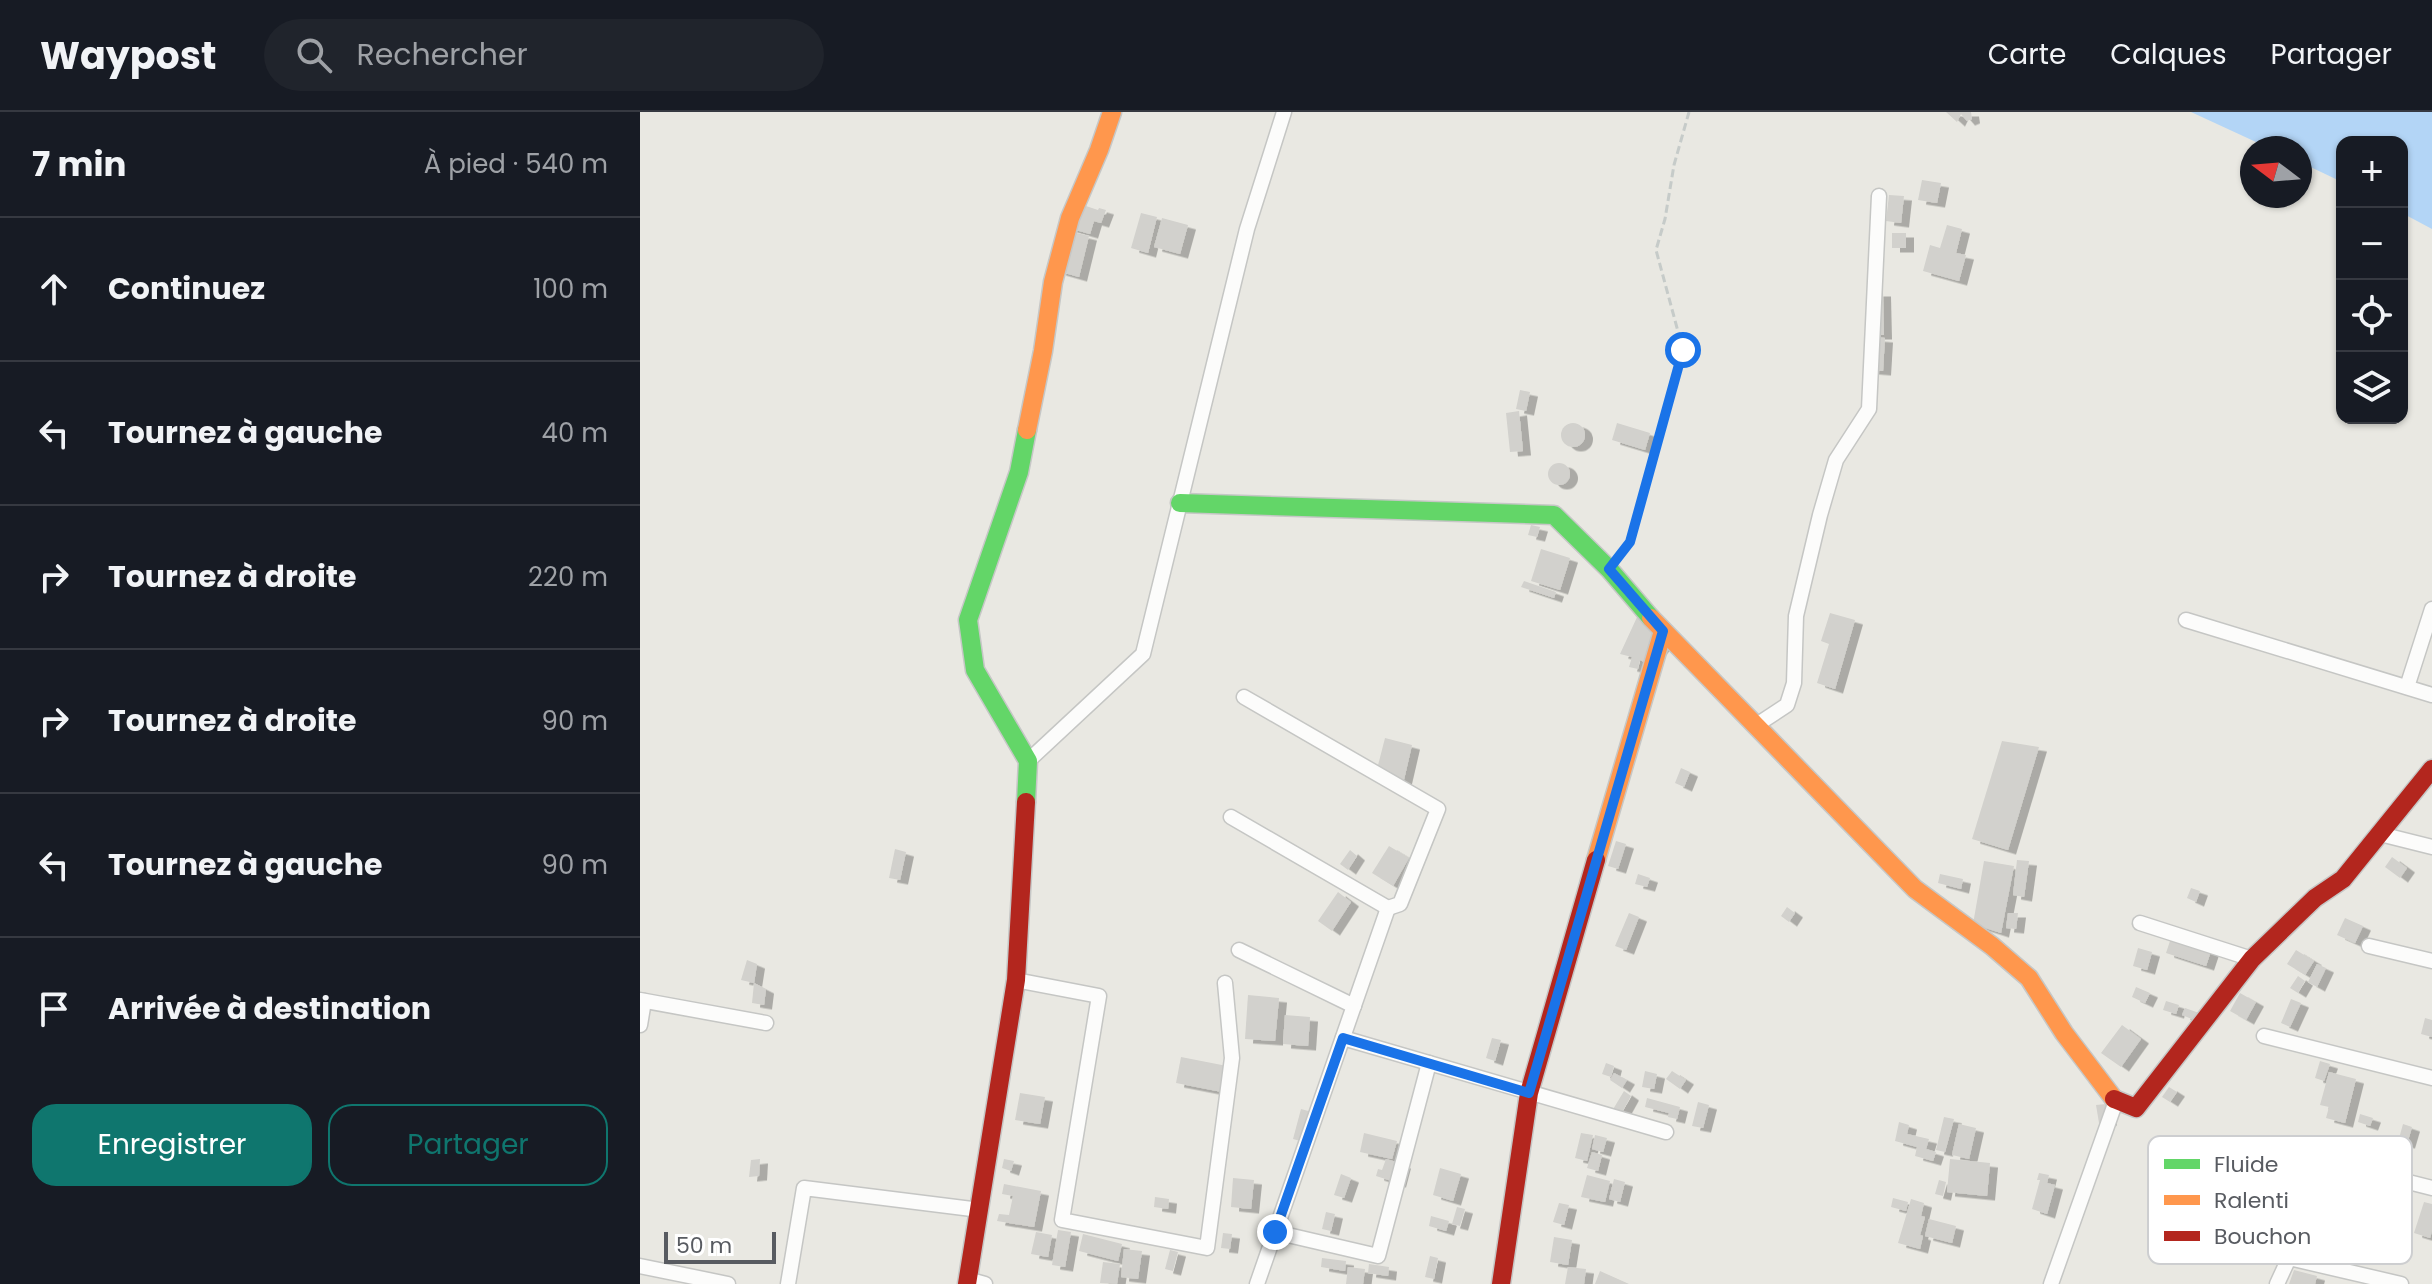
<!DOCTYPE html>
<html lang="fr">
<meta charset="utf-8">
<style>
:root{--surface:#171b24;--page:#20242c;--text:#f1f3f6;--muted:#9ea1a6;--line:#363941;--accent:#0f766e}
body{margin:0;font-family:Poppins,sans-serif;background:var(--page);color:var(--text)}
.controls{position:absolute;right:24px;top:24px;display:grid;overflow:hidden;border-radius:16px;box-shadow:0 2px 6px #0004}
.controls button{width:72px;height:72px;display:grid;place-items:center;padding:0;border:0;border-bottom:2px solid var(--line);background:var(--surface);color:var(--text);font:40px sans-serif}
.compass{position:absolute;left:1600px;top:24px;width:72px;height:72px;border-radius:50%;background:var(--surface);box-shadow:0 2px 6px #0004;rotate:286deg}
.scale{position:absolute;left:24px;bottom:20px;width:112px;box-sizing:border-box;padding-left:8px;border:4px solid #585b61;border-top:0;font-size:22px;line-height:28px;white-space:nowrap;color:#585b61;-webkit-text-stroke:6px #fff;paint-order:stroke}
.stop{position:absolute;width:24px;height:24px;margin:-18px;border:6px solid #1a73e8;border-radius:50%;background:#fff}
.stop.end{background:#1a73e8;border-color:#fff;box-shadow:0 2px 8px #0008}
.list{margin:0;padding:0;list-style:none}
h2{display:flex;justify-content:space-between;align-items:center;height:104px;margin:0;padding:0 32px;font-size:34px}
h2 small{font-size:26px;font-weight:400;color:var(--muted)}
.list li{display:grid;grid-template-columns:52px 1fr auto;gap:24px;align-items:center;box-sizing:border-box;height:144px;padding:0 32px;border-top:2px solid var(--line)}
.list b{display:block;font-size:30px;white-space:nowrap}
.list em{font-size:26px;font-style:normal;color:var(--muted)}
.actions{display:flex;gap:16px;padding:24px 32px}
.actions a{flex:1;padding:18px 0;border:2px solid var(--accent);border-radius:24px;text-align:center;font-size:28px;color:var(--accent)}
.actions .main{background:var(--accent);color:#fff}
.icon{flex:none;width:44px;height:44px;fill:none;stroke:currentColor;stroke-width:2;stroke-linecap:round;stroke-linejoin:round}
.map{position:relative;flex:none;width:1792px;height:1172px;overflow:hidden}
header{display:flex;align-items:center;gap:48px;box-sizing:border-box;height:112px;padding:0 40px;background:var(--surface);border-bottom:2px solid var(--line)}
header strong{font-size:38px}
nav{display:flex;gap:44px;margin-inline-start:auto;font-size:28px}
.search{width:560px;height:72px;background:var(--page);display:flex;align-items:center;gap:20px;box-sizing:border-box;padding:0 28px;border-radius:44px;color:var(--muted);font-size:30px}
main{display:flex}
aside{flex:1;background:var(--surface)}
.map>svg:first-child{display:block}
.water{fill:#b3d5f6}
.building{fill:#d2d1cd;filter:url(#shadow)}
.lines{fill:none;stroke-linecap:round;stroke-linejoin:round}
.street-casing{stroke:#c5c6c4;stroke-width:17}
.fast-casing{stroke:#c6c7c6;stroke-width:21}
.slow-casing{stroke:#c6c7c6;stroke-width:21}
.jam-casing{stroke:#c6c7c6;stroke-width:21}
.path{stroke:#c6cbc9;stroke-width:3;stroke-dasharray:8 4;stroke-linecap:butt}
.street{stroke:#fcfcfb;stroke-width:14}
.fast{stroke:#63d668;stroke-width:18}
.slow{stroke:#ff974d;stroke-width:18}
.jam{stroke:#b3261e;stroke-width:18}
.route{stroke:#1a73e8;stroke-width:10}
.key{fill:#fff;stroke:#cdced0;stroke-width:2}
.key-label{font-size:22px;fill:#585b61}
</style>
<header>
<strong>Waypost</strong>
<div class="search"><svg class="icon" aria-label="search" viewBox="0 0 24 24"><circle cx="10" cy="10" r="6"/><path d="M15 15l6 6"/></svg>Rechercher</div>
<nav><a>Carte</a><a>Calques</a><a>Partager</a></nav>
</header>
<main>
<aside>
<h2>7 min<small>À pied · 540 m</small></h2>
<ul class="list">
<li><svg class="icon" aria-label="ahead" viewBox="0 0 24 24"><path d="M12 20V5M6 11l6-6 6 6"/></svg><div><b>Continuez</b></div><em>100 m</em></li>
<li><svg class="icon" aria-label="left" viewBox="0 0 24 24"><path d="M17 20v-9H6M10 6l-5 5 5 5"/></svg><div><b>Tournez à gauche</b></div><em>40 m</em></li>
<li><svg class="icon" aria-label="right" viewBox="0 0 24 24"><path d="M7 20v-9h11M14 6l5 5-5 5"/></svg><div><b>Tournez à droite</b></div><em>220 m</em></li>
<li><svg class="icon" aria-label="right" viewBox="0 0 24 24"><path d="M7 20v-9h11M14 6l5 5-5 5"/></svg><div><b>Tournez à droite</b></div><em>90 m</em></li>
<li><svg class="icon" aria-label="left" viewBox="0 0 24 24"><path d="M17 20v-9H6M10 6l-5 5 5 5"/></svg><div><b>Tournez à gauche</b></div><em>90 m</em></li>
<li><svg class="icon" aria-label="arrive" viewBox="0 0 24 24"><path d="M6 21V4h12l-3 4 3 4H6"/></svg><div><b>Arrivée à destination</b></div></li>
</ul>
<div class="actions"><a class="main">Enregistrer</a><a>Partager</a></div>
</aside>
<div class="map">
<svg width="1792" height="1172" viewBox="0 0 1792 1172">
<defs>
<filter id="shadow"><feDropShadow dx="8" dy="4.5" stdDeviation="0" flood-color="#0004"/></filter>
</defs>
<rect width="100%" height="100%" fill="#e9e8e2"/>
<polygon class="water" points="1551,0 1792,0 1792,117 1762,101 1762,30 1702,30 1702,70 1660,50 1660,36 1629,36"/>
<g class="building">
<polygon points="1306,0 1331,0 1332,7 1327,9 1321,2 1317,10"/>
<polygon points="1282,68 1301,71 1297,91 1278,88"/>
<polygon points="1249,83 1264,84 1261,111 1246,109"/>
<polygon points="437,91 458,98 459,96 466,98 461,111 454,109 450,122 429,116"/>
<polygon points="501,101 517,105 508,141 491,136"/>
<polygon points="522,106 548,113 540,142 514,135"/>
<polygon points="1307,113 1322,117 1316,141 1326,143 1319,169 1283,159 1290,133 1300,136"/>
<polygon points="428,119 449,124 439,165 418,159"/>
<rect x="1252" y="121" width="14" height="15"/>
<polygon points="1232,180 1243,180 1244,223 1233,223"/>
<polygon points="1233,225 1245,226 1243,259 1231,258"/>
<polygon points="880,278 890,280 886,299 876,297"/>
<polygon points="879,299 883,339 870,340 866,301"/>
<circle cx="933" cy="323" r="12"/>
<polygon points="977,311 1010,321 1005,338 972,328"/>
<circle cx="919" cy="362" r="11"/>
<polygon points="891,413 900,415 897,425 888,423"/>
<polygon points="901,437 930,446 920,478 891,469"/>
<polygon points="884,469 916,480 914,486 881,475"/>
<polygon points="1190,501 1215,508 1195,577 1177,571 1189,532 1181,529"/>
<polygon points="998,503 1025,530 1008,552 1000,548 998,557 989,555 992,545 980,542"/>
<polygon points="745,626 772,633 763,672 735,665"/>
<polygon points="1362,629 1399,635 1368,738 1332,727"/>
<polygon points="1041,656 1050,660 1044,675 1035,671"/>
<polygon points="976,729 986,732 978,757 968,754"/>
<polygon points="749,734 769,746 753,774 732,761"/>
<polygon points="255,737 266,740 260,768 249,766"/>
<polygon points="710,738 717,744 708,758 700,752"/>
<polygon points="1752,745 1767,756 1760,766 1745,755"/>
<polygon points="1377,748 1389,749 1384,785 1373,783"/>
<polygon points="1344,749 1374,754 1361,821 1333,812"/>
<polygon points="998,762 1010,766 1007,775 995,772"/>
<polygon points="1300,762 1323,767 1321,777 1298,771"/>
<polygon points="1551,776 1560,779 1556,790 1547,786"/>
<polygon points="698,780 711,790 692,819 678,809"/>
<polygon points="1147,795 1155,801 1149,810 1141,804"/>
<polygon points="989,801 999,805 986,838 975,834"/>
<polygon points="1368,801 1378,801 1376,817 1366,816"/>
<polygon points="1705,806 1723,814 1715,831 1697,823"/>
<polygon points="1532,823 1572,836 1566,854 1526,841"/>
<polygon points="1498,836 1512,840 1507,858 1493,854"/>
<polygon points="1656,838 1674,849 1665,863 1647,852"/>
<polygon points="107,848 117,852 114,871 101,868"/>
<polygon points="1677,852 1686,856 1677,875 1668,870"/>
<polygon points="1658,864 1665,869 1658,881 1650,876"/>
<polygon points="114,871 126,877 124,893 112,891"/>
<polygon points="1496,875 1510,881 1505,891 1492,885"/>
<polygon points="1600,881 1616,890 1606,908 1590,899"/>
<polygon points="608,883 639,886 635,929 605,927"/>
<polygon points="1651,887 1661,891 1650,915 1641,911"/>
<polygon points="1526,889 1539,893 1536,902 1523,898"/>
<polygon points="1545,896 1562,902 1559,910 1542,903"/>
<polygon points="645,903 670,905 668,934 643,932"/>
<polygon points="1785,906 1792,908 1792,925 1781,922"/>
<polygon points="1482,913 1501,927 1481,955 1461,941"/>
<polygon points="852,926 861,928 855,949 846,946"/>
<polygon points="541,945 587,954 582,980 536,971"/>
<polygon points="1680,949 1690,952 1684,969 1675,966"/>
<polygon points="966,951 974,954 971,965 962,962"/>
<polygon points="1005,959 1017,962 1014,977 1002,975"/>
<polygon points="1032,959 1046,968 1040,977 1026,967"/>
<polygon points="1689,960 1716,967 1705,1011 1686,1006 1689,995 1680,993"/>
<polygon points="974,961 987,968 982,976 970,968"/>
<polygon points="1529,975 1537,980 1530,990 1522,985"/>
<polygon points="984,979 991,984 980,1004 972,999"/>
<polygon points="380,981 405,985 400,1012 375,1008"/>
<polygon points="1007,986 1040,995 1037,1007 1028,1005 1029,1001 1005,995"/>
<polygon points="1058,990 1069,993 1063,1016 1052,1014"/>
<polygon points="1466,992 1469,1009 1459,1011 1456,993"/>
<polygon points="661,997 672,1000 664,1030 653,1027"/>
<polygon points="1720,1002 1733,1006 1730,1014 1718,1010"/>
<polygon points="1304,1005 1314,1007 1305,1040 1296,1038"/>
<polygon points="1259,1010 1269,1013 1267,1022 1289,1027 1286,1037 1296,1040 1293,1049 1275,1044 1277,1035 1255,1029"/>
<polygon points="1319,1012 1336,1016 1329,1047 1312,1043"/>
<polygon points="1763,1012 1772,1015 1767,1032 1758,1030"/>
<polygon points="724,1021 757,1029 752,1047 720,1040"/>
<polygon points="941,1021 953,1023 947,1049 935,1046"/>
<polygon points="955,1023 967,1026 963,1040 952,1037"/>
<polygon points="952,1040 962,1043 958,1059 947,1056"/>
<polygon points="120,1047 119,1064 109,1065 111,1048"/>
<polygon points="364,1047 374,1049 371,1059 362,1056"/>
<polygon points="746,1047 763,1052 758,1071 736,1064 738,1057 742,1058"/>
<polygon points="1310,1047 1350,1051 1347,1084 1307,1080"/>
<polygon points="800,1056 821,1062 813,1089 793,1083"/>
<polygon points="1399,1061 1409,1063 1407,1071 1415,1073 1407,1102 1392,1097 1400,1068 1397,1068"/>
<polygon points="701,1062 711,1066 704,1086 694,1083"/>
<polygon points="947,1063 970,1069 965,1090 941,1085"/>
<polygon points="593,1066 614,1068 611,1097 591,1095"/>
<polygon points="974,1067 985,1070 980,1090 969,1087"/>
<polygon points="1299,1068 1306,1070 1303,1084 1295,1082"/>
<polygon points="364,1072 401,1079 394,1115 357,1109 359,1102 369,1103 373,1084 362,1082"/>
<polygon points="515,1085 529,1087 528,1097 514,1095"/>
<polygon points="1253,1086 1268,1090 1266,1099 1251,1095"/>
<polygon points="1271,1087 1284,1091 1281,1104 1285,1105 1280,1123 1283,1124 1280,1137 1258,1131"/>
<polygon points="1784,1090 1792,1092 1792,1119 1790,1126 1774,1121"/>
<polygon points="919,1091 929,1093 924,1113 913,1110"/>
<polygon points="817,1095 825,1097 820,1114 812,1112"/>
<polygon points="686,1100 695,1102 691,1119 682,1117"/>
<polygon points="791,1104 809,1109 806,1119 789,1114"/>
<polygon points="1289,1107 1316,1114 1312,1131 1285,1124"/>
<polygon points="418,1118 431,1120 425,1155 412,1153"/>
<polygon points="396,1120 412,1123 408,1145 391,1142"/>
<polygon points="583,1121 592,1122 590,1137 581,1136"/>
<polygon points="443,1122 482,1132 478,1149 439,1139"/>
<polygon points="914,1125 932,1128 928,1153 910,1150"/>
<polygon points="484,1137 502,1139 498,1167 481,1165"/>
<polygon points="530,1138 538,1140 533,1159 525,1157"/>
<polygon points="790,1144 798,1146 794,1167 785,1165"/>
<polygon points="682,1146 706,1149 705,1159 681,1155"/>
<polygon points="463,1150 480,1152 477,1172 460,1171"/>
<polygon points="729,1152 749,1155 748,1164 728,1161"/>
<polygon points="708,1155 725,1157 723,1172 706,1172"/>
<polygon points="928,1155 946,1157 944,1172 925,1172"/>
<polygon points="1654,1158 1677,1164 1675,1172 1649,1172"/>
<polygon points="960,1159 989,1172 955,1172"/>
</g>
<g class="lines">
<defs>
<g id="street">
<polyline points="1546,508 1792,583"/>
<polyline points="1767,575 1792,497"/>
<polyline points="1115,614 1147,593 1154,571 1156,504 1180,403 1196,348 1229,297 1239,84"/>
<polyline points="388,649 503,542 607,117 644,0"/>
<polyline points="591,705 748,796 760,792 798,697 604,585"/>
<polyline points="1740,722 1792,735"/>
<polyline points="1500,811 1612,847"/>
<polyline points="1729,834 1792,849"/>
<polyline points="599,838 714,894"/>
<polyline points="376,868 459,884 422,1108 567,1136 592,946 585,871"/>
<polyline points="0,888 126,911"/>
<polyline points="0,913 4,889"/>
<polyline points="1624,924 1792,966"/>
<polyline points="703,926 1026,1020"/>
<polyline points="1713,1056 1792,1076"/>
<polyline points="635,1120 738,1144 789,951"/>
<polyline points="0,1154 88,1172"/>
<polyline points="327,1167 345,1172"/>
<polyline points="148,1172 164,1076 340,1098"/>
<polyline points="617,1172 748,796"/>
<polyline points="1411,1172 1476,989"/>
<polyline points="1637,1172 1649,1146 1761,1172"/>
</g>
<g id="fast">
<polyline points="540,391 914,403 969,457 1011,506"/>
<polyline points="386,690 388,649 335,558 328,508 379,360 387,318"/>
</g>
<g id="slow">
<polyline points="387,318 403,239 413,170 430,106 459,38 472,0"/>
<polyline points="1011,506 1275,777 1352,834 1389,866 1424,921 1474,987"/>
<polyline points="956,748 1023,519"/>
</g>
<g id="jam">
<polyline points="1474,987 1496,996 1612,847 1675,786 1703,767 1792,657"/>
<polyline points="327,1172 376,868 386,690"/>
<polyline points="861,1172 889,981 956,748"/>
</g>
</defs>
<use href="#street" class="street-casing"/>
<use href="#fast" class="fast-casing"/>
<use href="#slow" class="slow-casing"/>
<use href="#jam" class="jam-casing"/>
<polyline class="path" points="979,445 990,430 1043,238 1016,138 1025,107 1034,53 1049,0"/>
<use href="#street" class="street"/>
<use href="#fast" class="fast"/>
<use href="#slow" class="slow"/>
<use href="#jam" class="jam"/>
</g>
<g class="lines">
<polyline class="route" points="635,1120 703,926 889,981 1023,519 969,457 990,430 1043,238"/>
</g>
<rect x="1508" y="1024" width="264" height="128" rx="12" class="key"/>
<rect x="1524" y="1047" width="36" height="10" fill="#63d668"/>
<rect x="1524" y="1083" width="36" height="10" fill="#ff974d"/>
<rect x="1524" y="1119" width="36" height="10" fill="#b3261e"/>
<g class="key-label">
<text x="1574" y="1060">Fluide</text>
<text x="1574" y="1096">Ralenti</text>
<text x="1574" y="1132">Bouchon</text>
</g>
</svg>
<div class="controls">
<button>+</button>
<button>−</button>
<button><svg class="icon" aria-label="locate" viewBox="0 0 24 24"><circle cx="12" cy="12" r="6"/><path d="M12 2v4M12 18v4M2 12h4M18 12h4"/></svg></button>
<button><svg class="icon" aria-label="layers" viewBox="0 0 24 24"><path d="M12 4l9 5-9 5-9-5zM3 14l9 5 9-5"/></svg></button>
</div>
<svg class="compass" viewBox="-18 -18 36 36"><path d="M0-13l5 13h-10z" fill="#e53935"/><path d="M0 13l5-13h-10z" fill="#9ea1a6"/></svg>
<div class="scale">50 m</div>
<div class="stop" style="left:1043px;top:238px"></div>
<div class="stop end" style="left:635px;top:1120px"></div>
</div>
</main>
